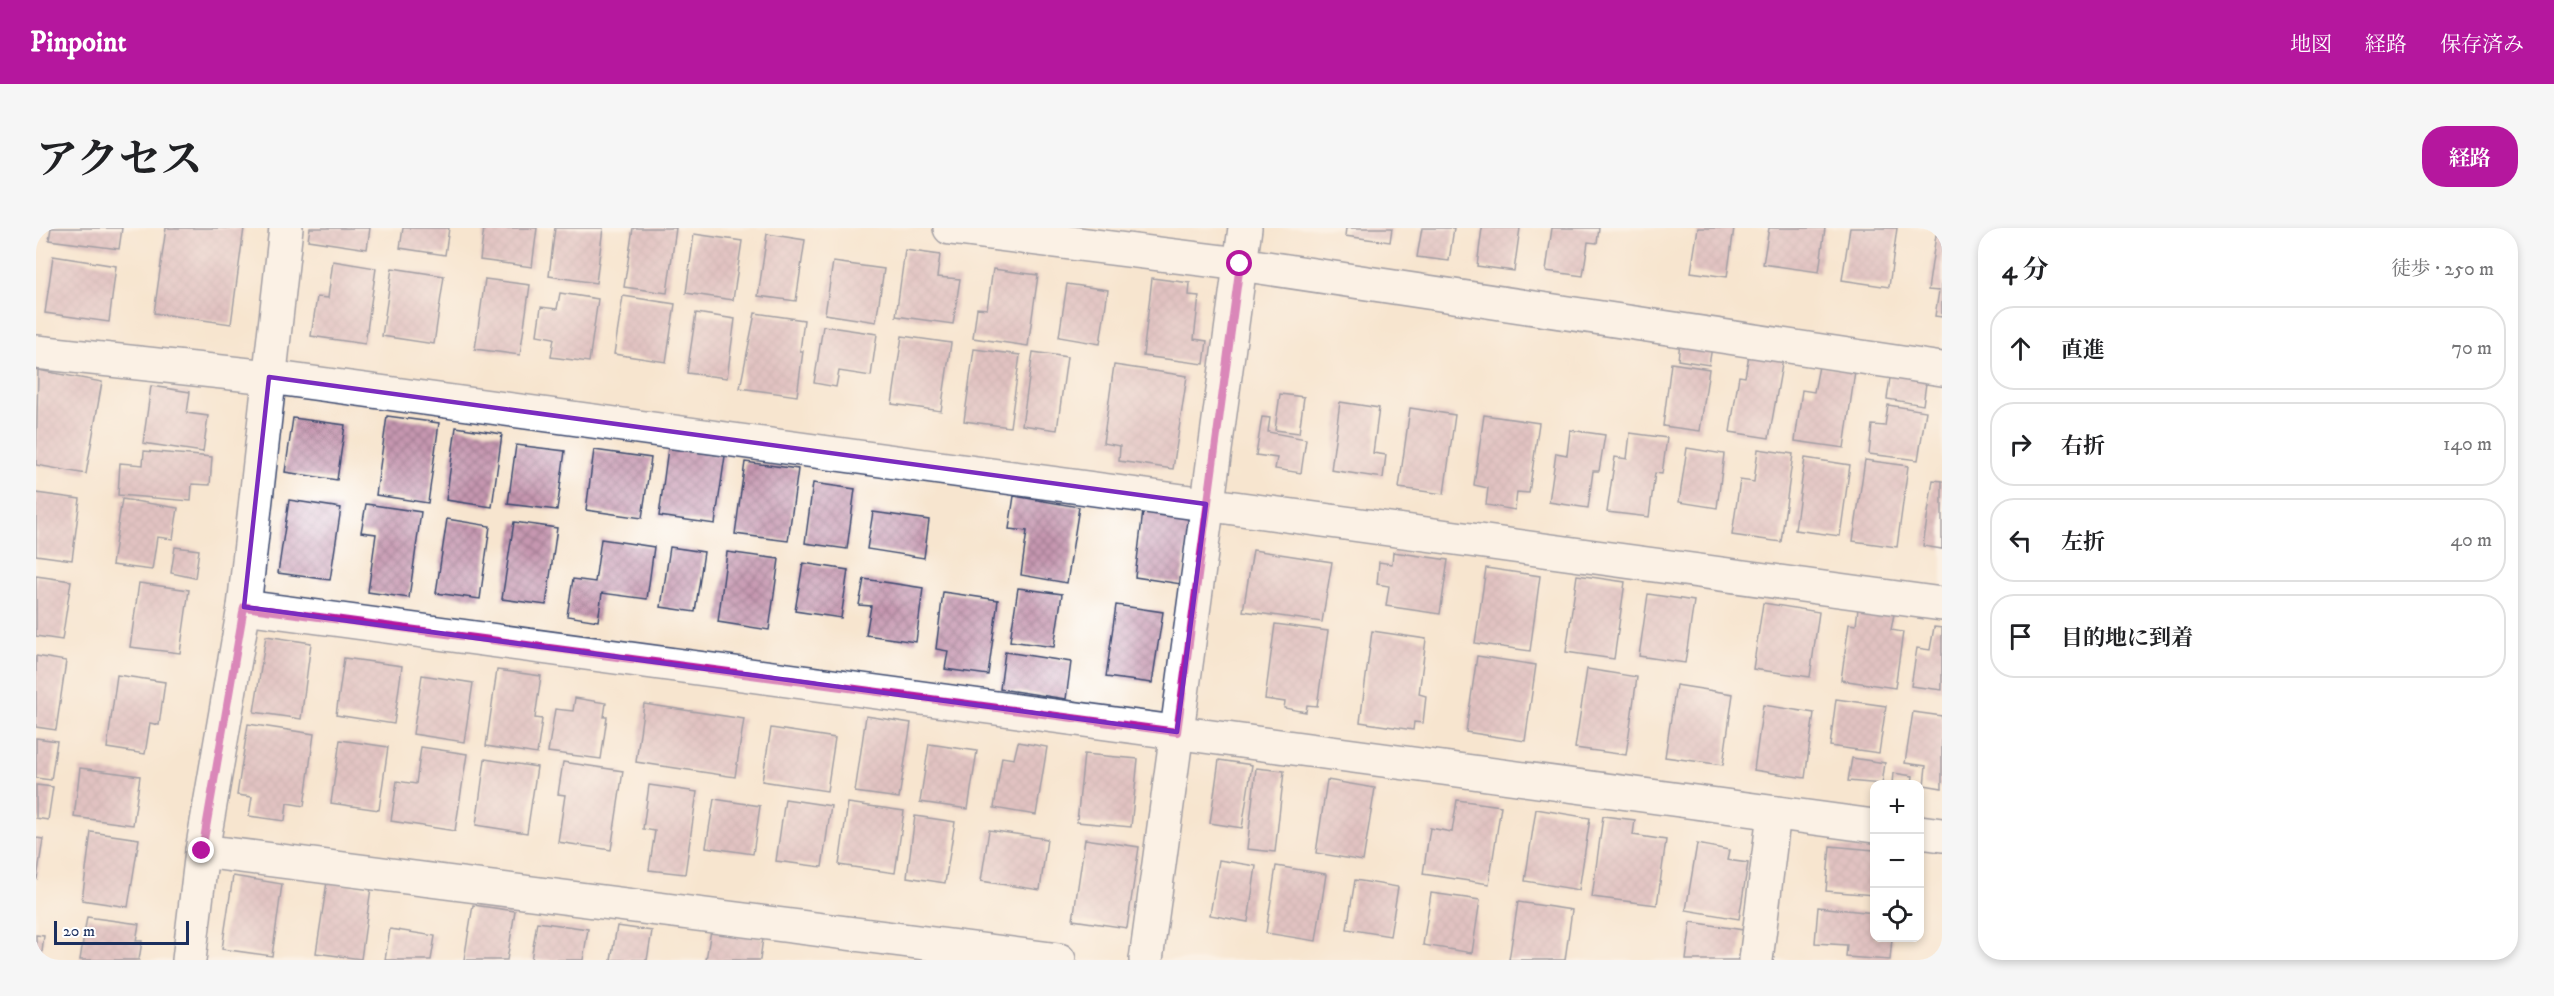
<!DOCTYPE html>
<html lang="ja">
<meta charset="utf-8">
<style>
:root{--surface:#fff;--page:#f6f6f6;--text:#202124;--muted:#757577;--line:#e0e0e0;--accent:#b5179e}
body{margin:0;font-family:"IM FELL DW Pica","Noto Serif JP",serif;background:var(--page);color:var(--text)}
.controls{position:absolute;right:18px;bottom:18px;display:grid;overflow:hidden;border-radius:12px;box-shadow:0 3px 9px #0003}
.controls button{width:54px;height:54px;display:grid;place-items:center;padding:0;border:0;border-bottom:2px solid var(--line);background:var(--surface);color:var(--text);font:30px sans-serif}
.scale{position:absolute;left:18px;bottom:15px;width:135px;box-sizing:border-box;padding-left:6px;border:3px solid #1b2f5e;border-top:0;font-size:16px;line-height:21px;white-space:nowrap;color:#1b2f5e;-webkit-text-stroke:4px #fff;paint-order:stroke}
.stop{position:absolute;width:18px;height:18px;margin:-14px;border:4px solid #b5179e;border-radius:50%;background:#fff}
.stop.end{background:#b5179e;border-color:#fff;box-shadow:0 2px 6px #0008}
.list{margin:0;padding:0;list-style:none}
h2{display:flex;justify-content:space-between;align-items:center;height:78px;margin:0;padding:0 24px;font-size:26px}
h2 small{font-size:20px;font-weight:400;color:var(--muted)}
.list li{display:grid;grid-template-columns:39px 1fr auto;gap:18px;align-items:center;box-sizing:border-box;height:84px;margin:0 12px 12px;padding:0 12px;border:2px solid var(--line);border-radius:24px}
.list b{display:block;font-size:22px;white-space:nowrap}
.list em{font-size:20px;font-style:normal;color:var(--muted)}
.icon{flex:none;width:33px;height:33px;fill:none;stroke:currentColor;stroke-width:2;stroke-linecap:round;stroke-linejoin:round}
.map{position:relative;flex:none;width:1906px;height:732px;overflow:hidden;border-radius:24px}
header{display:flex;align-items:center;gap:36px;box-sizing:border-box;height:84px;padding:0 30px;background:var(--accent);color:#fff}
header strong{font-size:28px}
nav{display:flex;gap:33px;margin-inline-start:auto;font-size:21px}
.intro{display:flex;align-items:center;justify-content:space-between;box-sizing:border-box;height:144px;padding:0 36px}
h1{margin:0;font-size:42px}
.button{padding:15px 27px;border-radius:24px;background:var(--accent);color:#fff;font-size:21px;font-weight:700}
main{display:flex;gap:36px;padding:0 36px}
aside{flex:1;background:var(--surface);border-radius:24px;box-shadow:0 3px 9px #0003}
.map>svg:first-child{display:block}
.building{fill:url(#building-cross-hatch)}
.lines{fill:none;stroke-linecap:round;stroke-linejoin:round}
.street-casing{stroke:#3c4a6f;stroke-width:36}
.street{stroke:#fff;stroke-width:33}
.route{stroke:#b5179e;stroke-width:8}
.marked{fill:none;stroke:#7b2cbf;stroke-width:4.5;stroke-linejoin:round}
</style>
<header>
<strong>Pinpoint</strong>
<nav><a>地図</a><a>経路</a><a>保存済み</a></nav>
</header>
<div class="intro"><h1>アクセス</h1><a class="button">経路</a></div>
<main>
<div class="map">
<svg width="1906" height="732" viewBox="0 0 1906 732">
<defs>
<pattern id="building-cross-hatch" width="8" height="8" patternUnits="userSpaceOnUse" patternTransform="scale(1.5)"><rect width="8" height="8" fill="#c697b0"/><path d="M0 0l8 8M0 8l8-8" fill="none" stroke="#a07c92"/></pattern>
</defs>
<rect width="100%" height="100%" fill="#fff"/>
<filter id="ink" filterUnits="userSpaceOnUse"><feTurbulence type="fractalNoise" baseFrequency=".0167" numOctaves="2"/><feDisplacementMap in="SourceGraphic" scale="12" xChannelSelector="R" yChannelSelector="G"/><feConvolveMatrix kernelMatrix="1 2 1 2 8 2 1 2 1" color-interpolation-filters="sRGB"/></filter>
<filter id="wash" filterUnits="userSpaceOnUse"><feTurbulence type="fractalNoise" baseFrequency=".008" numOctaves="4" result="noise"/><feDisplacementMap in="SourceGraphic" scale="24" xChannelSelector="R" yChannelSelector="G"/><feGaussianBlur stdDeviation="1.35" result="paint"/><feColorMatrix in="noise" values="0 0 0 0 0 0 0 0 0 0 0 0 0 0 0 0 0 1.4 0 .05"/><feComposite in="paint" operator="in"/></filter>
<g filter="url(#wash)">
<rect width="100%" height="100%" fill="#f7e5cf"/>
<g id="blocks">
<g class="building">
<polygon points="15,0 86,0 83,21 13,12"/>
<polygon points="130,0 208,0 195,96 118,85"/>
<polygon points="274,0 334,0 331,21 272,12"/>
<polygon points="367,0 413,0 409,27 364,20"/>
<polygon points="448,0 501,0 496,39 444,32"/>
<polygon points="519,0 567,0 560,55 513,48"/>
<polygon points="597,0 640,0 631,65 588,59"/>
<polygon points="1310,0 1356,0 1354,14 1309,8"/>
<polygon points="1386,0 1418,0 1413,33 1381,29"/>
<polygon points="1446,0 1484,0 1478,43 1441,38"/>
<polygon points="1516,0 1563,0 1561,15 1552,14 1547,48 1510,43"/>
<polygon points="1662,0 1698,0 1691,49 1655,44"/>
<polygon points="1733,0 1789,0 1783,44 1727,36"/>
<polygon points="1814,0 1861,0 1853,59 1806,52"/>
<polygon points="658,6 706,13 697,72 650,65"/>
<polygon points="731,6 769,12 760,73 722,68"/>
<polygon points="1900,7 1906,8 1906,89 1899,88 1903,63 1892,62"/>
<polygon points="869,22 904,27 901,49 924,51 917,96 860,88"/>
<polygon points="17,28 80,38 73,94 9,85"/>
<polygon points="297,33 340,40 329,116 275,108 281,69 292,70"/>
<polygon points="797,34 848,41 840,94 789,86"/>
<polygon points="356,40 408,48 398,116 346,108"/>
<polygon points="957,41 1002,47 992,118 937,110 941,80 951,81"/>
<polygon points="1116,50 1154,55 1153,67 1163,68 1158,111 1171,113 1168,136 1107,128"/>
<polygon points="449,51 494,57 484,127 439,121"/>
<polygon points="1031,56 1072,62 1064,116 1023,109"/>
<polygon points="524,65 562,71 553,134 515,129 518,110 501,107 505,79 521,81"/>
<polygon points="587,68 639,76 630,134 578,126"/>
<polygon points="660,85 699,91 691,150 651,145"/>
<polygon points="719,85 768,92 764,123 767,123 761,168 704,160"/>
<polygon points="787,98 841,106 835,148 803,143 800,159 778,155"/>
<polygon points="866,108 915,115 905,183 856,176"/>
<polygon points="1644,114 1676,119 1673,137 1642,132"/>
<polygon points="938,121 984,127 974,199 928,193"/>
<polygon points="997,124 1031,129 1021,202 986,197"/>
<polygon points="1713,127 1747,131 1733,210 1694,204 1703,148 1709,149"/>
<polygon points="1635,135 1673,141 1664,203 1627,198"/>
<polygon points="1078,137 1151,148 1137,241 1083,233 1084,218 1067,215"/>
<polygon points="1783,138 1819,143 1808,220 1759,213 1766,162 1778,164"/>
<polygon points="2,142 66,154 50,246 0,237"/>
<polygon points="1855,143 1891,148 1887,177 1851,171"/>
<polygon points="115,158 154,164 151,185 172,188 167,224 107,215"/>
<polygon points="1244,166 1268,169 1263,205 1239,202"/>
<polygon points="1304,174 1343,180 1337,225 1350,227 1347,250 1295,242"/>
<polygon points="1852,177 1890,183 1882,232 1833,226 1836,197 1849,198"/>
<polygon points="1374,180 1419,187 1408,266 1363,260"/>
<polygon points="1448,187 1503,195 1493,265 1481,264 1479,282 1450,277 1452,260 1438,257"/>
<polygon points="351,188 403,195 392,275 340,267"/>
<polygon points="1226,189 1234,190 1232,204 1270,211 1265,245 1239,241 1241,230 1220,227"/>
<polygon points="257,190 309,197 301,252 249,244"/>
<polygon points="420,199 466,206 456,279 410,272"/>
<polygon points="1534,202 1569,207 1563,243 1557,243 1552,280 1513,274 1520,225 1531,227"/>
<polygon points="1594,205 1631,210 1626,246 1619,245 1613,289 1571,284 1579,229 1591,231"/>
<polygon points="480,217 529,223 521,282 472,276"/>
<polygon points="632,220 689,228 679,296 623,288"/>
<polygon points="1651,220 1688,226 1681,280 1643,274"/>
<polygon points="1722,221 1757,226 1745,314 1696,307 1704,252 1718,254"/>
<polygon points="558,222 615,230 606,290 550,282"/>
<polygon points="108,223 176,229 174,257 156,256 155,273 82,267 84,235 107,237"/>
<polygon points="1769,230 1814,237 1804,308 1759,302"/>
<polygon points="1829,232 1872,238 1861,319 1817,313"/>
<polygon points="709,234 762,241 752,313 699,306"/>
<polygon points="1897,252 1906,253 1906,321 1887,318"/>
<polygon points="777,255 819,261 811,321 769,315"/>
<polygon points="0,265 44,271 36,332 0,327"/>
<polygon points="978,268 1043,279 1031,355 985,347 991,303 973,301"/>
<polygon points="86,271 142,280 137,311 121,309 116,342 76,337"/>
<polygon points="253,272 305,280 294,352 242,345"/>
<polygon points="330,276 385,284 373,370 332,364 340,306 325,304"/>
<polygon points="1107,283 1155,290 1145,356 1099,349"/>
<polygon points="837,284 893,292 888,330 831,321"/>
<polygon points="411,291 454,298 444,371 400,365"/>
<polygon points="478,294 521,300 510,377 466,371"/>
<polygon points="565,311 618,319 611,371 566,365 562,393 531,388 537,351 559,354"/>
<polygon points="139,319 163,322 159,350 135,345"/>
<polygon points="634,319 668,324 659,384 625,379"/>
<polygon points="1217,322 1296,334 1286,394 1207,383"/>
<polygon points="691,324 743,331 733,402 682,394"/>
<polygon points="1357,324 1412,332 1404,386 1350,378 1353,358 1341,356 1343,334 1356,336"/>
<polygon points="767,335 812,342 805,390 759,383"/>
<polygon points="1450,340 1504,348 1494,423 1439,415"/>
<polygon points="1541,347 1589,354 1578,431 1530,424"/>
<polygon points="0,348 35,353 26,412 0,408"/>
<polygon points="828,351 887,360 880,414 830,407 835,378 823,377"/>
<polygon points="103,355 153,362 144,425 94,419"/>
<polygon points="982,360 1026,366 1018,419 974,413"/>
<polygon points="907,364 962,372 952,447 909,441 912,423 900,421"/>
<polygon points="1612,366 1658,373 1649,435 1603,428"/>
<polygon points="1727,375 1783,384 1774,449 1717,441"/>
<polygon points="1080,377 1127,384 1116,455 1070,449"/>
<polygon points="1822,380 1858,386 1855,402 1867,404 1859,460 1805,452 1813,396 1820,397"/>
<polygon points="1239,396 1292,403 1281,478 1271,477 1270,484 1248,480 1249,474 1229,471"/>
<polygon points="1898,399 1906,400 1906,462 1875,458 1881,420 1894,422"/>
<polygon points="1336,403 1390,411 1383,466 1390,468 1387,495 1378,494 1377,502 1324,494"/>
<polygon points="230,408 275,415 265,491 218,484"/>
<polygon points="969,424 1035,434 1030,471 964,461"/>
<polygon points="0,428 30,433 20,502 0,499"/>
<polygon points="1441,428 1500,437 1489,513 1430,504"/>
<polygon points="308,430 366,438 358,496 300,487"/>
<polygon points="1551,441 1601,449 1590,527 1539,520"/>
<polygon points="461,442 505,448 499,490 506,491 501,526 450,518"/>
<polygon points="81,447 129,454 123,497 114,495 109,526 71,520"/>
<polygon points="386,447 437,455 428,514 377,506"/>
<polygon points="1640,457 1697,466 1687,537 1629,529"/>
<polygon points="539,470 570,475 568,489 571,489 565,531 512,524 519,481 537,483"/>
<polygon points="1800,471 1850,478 1843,525 1794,518"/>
<polygon points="608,476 708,491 699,549 600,534"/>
<polygon points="1727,477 1778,485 1769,550 1718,542"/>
<polygon points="1877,484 1906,488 1906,560 1888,557 1890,538 1869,535"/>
<polygon points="830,488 875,495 863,570 819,564"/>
<polygon points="212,496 278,506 268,578 251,575 249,593 213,588 216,569 201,567"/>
<polygon points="735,500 799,510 791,563 726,553"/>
<polygon points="0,510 21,513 15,552 0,550"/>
<polygon points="304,512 352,519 343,582 295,575"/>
<polygon points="982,514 1011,519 1000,587 958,580 966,529 978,531"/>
<polygon points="893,516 941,523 932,581 884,574"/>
<polygon points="385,519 431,526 419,603 355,593 361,553 380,556"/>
<polygon points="1048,526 1102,531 1095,599 1041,594"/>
<polygon points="1816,530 1849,535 1846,556 1812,553"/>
<polygon points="449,531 501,539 491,605 440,597"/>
<polygon points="1183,532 1216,537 1206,600 1174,595"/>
<polygon points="527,534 587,543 575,622 522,614 529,567 522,566"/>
<polygon points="44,540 104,548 97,597 38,589"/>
<polygon points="1220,540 1248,543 1239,624 1211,621"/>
<polygon points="1857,545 1877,548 1876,556 1856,556"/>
<polygon points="1291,552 1339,560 1327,633 1280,625"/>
<polygon points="0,557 17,559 12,592 0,590"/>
<polygon points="613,557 661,564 649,646 613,642 619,603 607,601"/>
<polygon points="678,571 724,578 717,626 670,619"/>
<polygon points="749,571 795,578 786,639 740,633"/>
<polygon points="1421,572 1465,578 1453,656 1387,646 1394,600 1416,604"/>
<polygon points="812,575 868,583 859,645 803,637"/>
<polygon points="1500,581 1554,590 1543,662 1489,653"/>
<polygon points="879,588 919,594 909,655 871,649"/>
<polygon points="1567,588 1599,592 1597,607 1630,612 1621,677 1556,669"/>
<polygon points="953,602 1011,611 1004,662 945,653"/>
<polygon points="55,604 103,611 92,679 46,672"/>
<polygon points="0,610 7,611 1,651 0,651"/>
<polygon points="1049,611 1103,619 1091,700 1037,692"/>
<polygon points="1661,616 1693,622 1691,632 1712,635 1703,691 1650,682"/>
<polygon points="1794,618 1838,622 1838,667 1790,663"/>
<polygon points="1183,632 1220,638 1212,694 1174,687"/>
<polygon points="1240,638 1290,646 1280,713 1230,705"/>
<polygon points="197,648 246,656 236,728 186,721"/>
<polygon points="1319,652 1362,659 1354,708 1311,701"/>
<polygon points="291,654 335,660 325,731 280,725"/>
<polygon points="1395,665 1444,672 1436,725 1387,717"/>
<polygon points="1482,674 1536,682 1529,732 1473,732"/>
<polygon points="437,677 479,683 471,732 428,732"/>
<polygon points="1782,679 1838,685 1838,710 1856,710 1854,732 1810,729 1811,717 1779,715"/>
<polygon points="51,689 103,696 100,713 106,713 103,732 44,732"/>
<polygon points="501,694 552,701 547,732 495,732"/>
<polygon points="1655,694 1707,702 1703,732 1650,732"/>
<polygon points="581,698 616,703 611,732 575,732"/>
<polygon points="354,701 399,708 395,732 349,732"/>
<polygon points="675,702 727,710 724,732 670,732"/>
<polygon points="0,707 8,708 5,732 0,732"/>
</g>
</g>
</g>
<g filter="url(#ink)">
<use href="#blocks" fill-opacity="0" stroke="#3c4a6f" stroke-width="1.5"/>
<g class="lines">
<defs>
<g id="street">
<polyline points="914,0 1204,36 1906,141"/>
<polyline points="0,124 233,149 1906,376"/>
<polyline points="208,379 1838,598"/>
<polyline points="1884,604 1906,607"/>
<polyline points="166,623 1023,732"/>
<polyline points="153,732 166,623 208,379 250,0"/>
<polyline points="1110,732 1209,0"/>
<polyline points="1720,732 1738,585"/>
</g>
</defs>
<use href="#street" class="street-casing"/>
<use href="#street" class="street"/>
</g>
</g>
<g class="lines" filter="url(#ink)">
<polyline class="route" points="166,623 208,379 1141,504 1204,36"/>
</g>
<path d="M0 0H1906V732H0ZM233,149L1170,276L1141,504L208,379Z" fill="#f7e5cf" fill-opacity=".55" fill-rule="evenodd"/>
<path class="marked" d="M233,149L1170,276L1141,504L208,379Z"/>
</svg>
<div class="controls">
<button>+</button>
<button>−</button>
<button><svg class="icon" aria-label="locate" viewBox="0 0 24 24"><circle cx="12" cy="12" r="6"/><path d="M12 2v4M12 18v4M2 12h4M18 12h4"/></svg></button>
</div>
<div class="scale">20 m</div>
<div class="stop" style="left:1204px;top:36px"></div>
<div class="stop end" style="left:166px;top:623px"></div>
</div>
<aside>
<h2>4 分<small>徒歩 · 250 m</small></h2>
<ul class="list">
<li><svg class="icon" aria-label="ahead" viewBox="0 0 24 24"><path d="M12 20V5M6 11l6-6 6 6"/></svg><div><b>直進</b></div><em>70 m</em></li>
<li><svg class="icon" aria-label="right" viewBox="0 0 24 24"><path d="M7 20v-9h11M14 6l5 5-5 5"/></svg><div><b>右折</b></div><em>140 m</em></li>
<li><svg class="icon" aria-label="left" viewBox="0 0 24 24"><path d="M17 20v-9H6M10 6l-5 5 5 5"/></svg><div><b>左折</b></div><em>40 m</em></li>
<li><svg class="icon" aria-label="arrive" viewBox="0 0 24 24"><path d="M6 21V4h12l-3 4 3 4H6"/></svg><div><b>目的地に到着</b></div></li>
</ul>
</aside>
</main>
